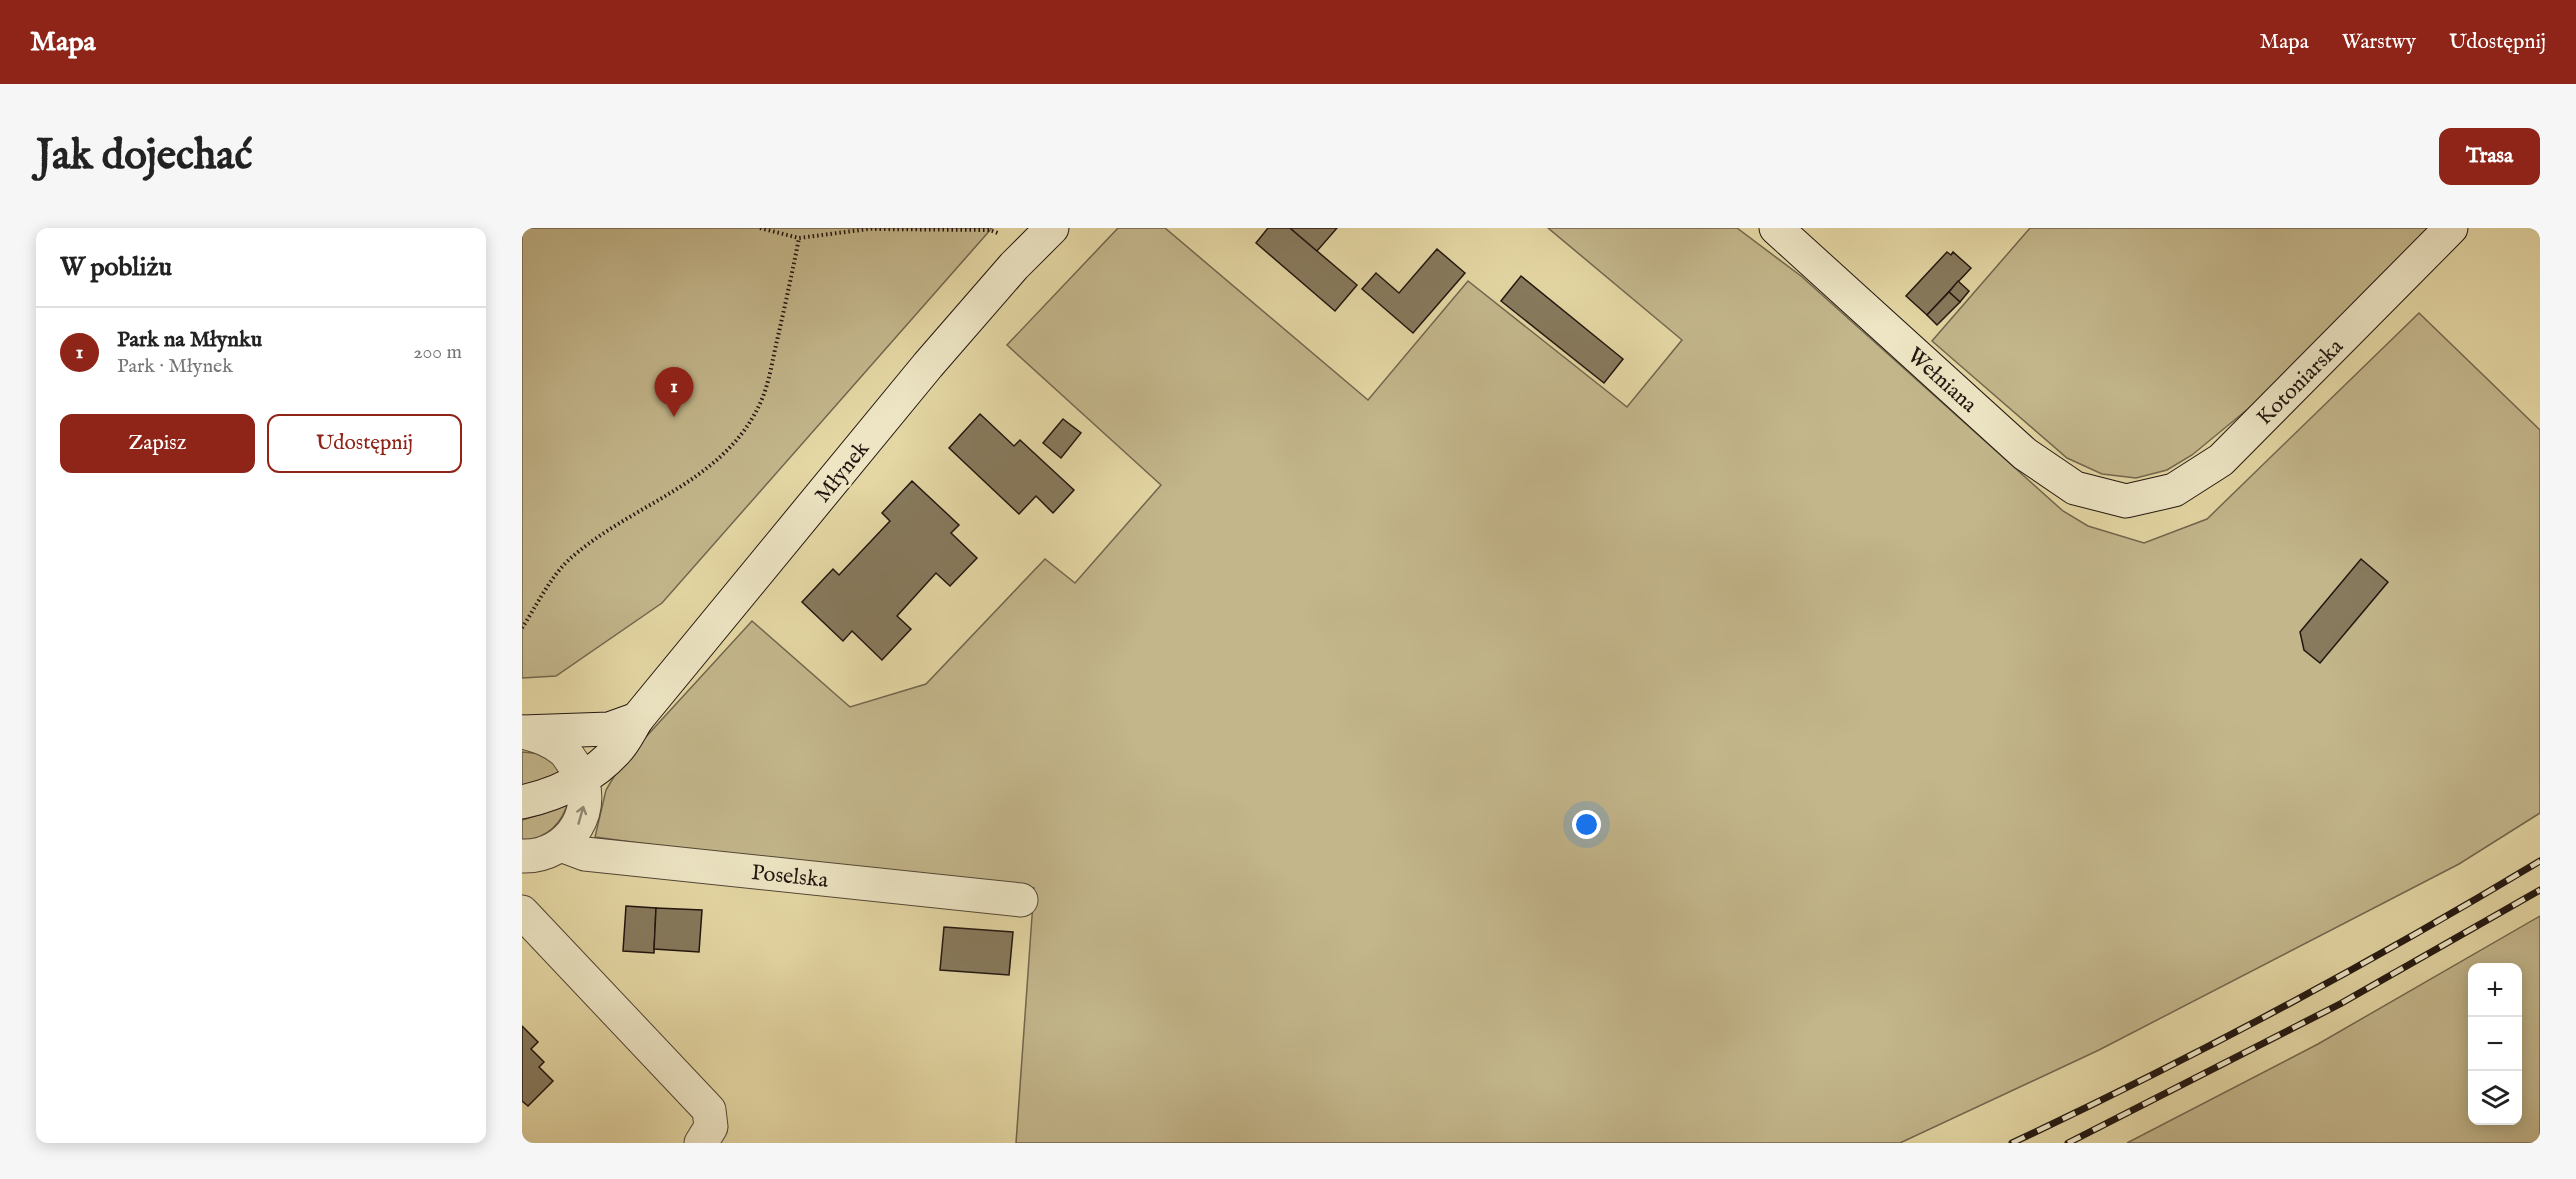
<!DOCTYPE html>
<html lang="pl">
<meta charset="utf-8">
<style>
:root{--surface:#fff;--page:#f6f6f6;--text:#222;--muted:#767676;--line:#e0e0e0;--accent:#8f2418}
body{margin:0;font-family:"IM FELL English",serif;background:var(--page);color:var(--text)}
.controls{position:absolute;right:18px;bottom:18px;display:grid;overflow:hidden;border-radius:12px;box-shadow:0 3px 15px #0003}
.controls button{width:54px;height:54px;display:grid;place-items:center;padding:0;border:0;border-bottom:2px solid var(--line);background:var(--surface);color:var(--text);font:30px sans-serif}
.you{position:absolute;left:1065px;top:597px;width:21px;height:21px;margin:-15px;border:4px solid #fff;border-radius:50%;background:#1a73e8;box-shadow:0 0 0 9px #1a73e833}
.badge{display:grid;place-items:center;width:39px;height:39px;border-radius:50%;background:var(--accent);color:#fff;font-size:20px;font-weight:700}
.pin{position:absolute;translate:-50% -50px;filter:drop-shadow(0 2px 3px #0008)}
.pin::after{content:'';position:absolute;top:32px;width:21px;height:18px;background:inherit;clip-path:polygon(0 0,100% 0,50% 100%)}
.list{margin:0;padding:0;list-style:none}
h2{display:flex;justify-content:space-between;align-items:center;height:78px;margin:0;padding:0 24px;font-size:26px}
h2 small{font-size:20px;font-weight:400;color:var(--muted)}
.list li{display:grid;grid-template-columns:39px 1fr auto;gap:18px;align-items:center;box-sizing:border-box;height:90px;padding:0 24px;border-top:2px solid var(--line)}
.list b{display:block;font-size:22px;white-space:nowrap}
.list p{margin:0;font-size:20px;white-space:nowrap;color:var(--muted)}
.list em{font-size:20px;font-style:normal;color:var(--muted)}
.actions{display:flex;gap:12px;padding:18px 24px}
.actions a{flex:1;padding:14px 0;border:2px solid var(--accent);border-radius:12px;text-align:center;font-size:21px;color:var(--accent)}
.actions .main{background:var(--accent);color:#fff}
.icon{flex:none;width:33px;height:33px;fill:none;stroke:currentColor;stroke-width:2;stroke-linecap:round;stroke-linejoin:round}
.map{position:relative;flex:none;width:2018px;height:915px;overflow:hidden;border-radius:12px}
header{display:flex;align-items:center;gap:36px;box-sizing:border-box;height:84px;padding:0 30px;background:var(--accent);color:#fff}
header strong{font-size:28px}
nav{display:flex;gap:33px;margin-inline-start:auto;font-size:21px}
.intro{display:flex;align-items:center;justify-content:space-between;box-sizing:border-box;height:144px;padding:0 36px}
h1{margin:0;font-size:42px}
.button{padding:15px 27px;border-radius:12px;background:var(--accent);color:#fff;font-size:21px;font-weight:700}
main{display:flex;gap:36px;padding:0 36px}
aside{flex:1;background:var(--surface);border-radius:12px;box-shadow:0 3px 15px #0003}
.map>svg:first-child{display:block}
.green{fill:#c3b68b;stroke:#72664e;stroke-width:1.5;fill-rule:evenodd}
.building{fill:#877a5d;stroke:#221610;stroke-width:1.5}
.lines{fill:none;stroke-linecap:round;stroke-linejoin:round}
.street-casing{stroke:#524635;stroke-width:35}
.secondary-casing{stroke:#221610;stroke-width:35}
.path{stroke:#221610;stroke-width:4;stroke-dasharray:1.5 3;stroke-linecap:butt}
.street{stroke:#ede5c4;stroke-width:33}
.secondary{stroke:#ede5c4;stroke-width:33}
.rail-casing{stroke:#221610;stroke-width:7}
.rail{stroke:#ede5c4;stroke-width:4.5;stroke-dasharray:14;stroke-linecap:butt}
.oneway{stroke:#928873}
.labels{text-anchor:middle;stroke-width:6;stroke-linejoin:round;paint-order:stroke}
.street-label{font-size:22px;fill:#221610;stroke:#ede5c4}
</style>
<header>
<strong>Mapa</strong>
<nav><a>Mapa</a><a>Warstwy</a><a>Udostępnij</a></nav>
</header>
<div class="intro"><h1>Jak dojechać</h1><a class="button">Trasa</a></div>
<main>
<aside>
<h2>W pobliżu<small></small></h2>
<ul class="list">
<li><span class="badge">1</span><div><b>Park na Młynku</b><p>Park · Młynek</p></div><em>200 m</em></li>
</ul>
<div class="actions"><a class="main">Zapisz</a><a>Udostępnij</a></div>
</aside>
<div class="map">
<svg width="2018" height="915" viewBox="0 0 2018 915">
<rect width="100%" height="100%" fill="#e4d7a4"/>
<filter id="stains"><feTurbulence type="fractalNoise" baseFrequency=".00333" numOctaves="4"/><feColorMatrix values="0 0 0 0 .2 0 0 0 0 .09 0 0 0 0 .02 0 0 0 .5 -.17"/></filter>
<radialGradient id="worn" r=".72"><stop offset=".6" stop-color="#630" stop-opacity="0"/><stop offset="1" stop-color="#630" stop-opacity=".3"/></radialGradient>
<g class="green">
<polygon points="0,0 470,0 140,375 34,448 0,450"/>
<polygon points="596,0 643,0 846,172 946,53 1105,179 1160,112 1026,0 1215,0 1279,48 1541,283 1566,298 1622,315 1685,291 1897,85 2018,202 2018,585 1937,636 1577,822 1378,915 494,915 512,660 386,646 331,644 73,609 84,562 100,535 230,393 328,479 404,456 523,331 553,355 639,257 485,117"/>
<polygon points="1508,0 1910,0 1738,171 1670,227 1645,242 1614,250 1580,246 1545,230 1410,113"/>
<polygon points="0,524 22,526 42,546 0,559"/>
<path d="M47,571C40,597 26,609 0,614V592L23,585Z"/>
<path d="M2018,688V915H1605L1796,816ZM1950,740H1996V892H1950Z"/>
</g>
<g class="building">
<polygon points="746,0 768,0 835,57 813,83 734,15"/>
<polygon points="768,0 815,0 795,23"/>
<polygon points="915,21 943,45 891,105 840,61 854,45 877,65"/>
<polygon points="1425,24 1429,27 1431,24 1449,40 1405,87 1384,68"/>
<polygon points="999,48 1101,131 1082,155 979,73"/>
<polygon points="1436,53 1447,63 1438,74 1427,64"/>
<polygon points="1427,64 1438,74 1415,97 1405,87"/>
<polygon points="458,186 492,218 498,212 552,262 531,285 514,268 497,286 427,220"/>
<polygon points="541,191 559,205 539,230 521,215"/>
<polygon points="390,253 437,297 429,305 455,330 428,358 414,345 375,388 389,401 360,432 330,403 321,413 280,374 311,341 317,347 368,293 360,285"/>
<polygon points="1839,331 1866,354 1798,435 1782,422 1778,404"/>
<polygon points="104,678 134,680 132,725 101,723"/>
<polygon points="134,680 180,682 177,724 132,721"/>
<polygon points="422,699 491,704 487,747 418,742"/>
<polygon points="0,798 16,814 9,821 22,834 17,839 31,853 6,878 0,873"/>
</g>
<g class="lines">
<defs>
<g id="street">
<path d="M0,504C16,508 29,512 42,523C46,527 49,533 53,538C80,578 48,630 0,628"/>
<polyline points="39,617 63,626 499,672"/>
<polyline points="0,684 187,882 189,899 179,915"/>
</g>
<g id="secondary">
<polyline points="1254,0 1503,226 1553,260 1604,273 1652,262 1699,232 1929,0"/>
<polyline points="0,504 87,501 115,491"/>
<path d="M0,574C36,566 69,550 94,523C103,514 108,502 115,491L406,137L492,38L530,0"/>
</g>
</defs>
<use href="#street" class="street-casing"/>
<use href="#secondary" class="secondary-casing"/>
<g class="path">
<polyline points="238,0 277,10 354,0"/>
<polyline points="353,1 468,2 478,6"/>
<path d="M0,400C15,377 29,347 50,329C113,274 205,254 240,171C247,154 250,135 254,117C262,82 270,46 277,10"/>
</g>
<use href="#street" class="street"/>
<use href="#secondary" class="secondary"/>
<defs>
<g id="rail">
<path d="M1490,915C1671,830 1847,736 2018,633"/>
<polyline points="1546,915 1818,776 2018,662"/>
</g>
</defs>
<use href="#rail" class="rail-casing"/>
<use href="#rail" class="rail"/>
</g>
<defs><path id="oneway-shaft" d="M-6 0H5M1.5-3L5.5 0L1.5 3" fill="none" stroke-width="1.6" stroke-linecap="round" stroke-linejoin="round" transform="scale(1.5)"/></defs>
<use class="oneway" href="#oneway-shaft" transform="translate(59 587) rotate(-74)"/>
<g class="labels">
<g class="street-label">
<text transform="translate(1421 151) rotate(42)" y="8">Wełniana</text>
<text transform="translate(1777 153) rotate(-45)" y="8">Kotoniarska</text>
<text transform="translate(319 243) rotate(-51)" y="8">Młynek</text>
<text transform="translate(268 647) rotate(6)" y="8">Poselska</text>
</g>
</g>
<rect width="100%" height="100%" filter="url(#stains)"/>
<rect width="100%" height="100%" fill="url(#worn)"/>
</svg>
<div class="controls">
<button>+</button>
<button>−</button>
<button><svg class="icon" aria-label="layers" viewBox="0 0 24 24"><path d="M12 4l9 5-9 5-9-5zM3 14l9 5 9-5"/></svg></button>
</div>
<div class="you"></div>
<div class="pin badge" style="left:152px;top:189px">1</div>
</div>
</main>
